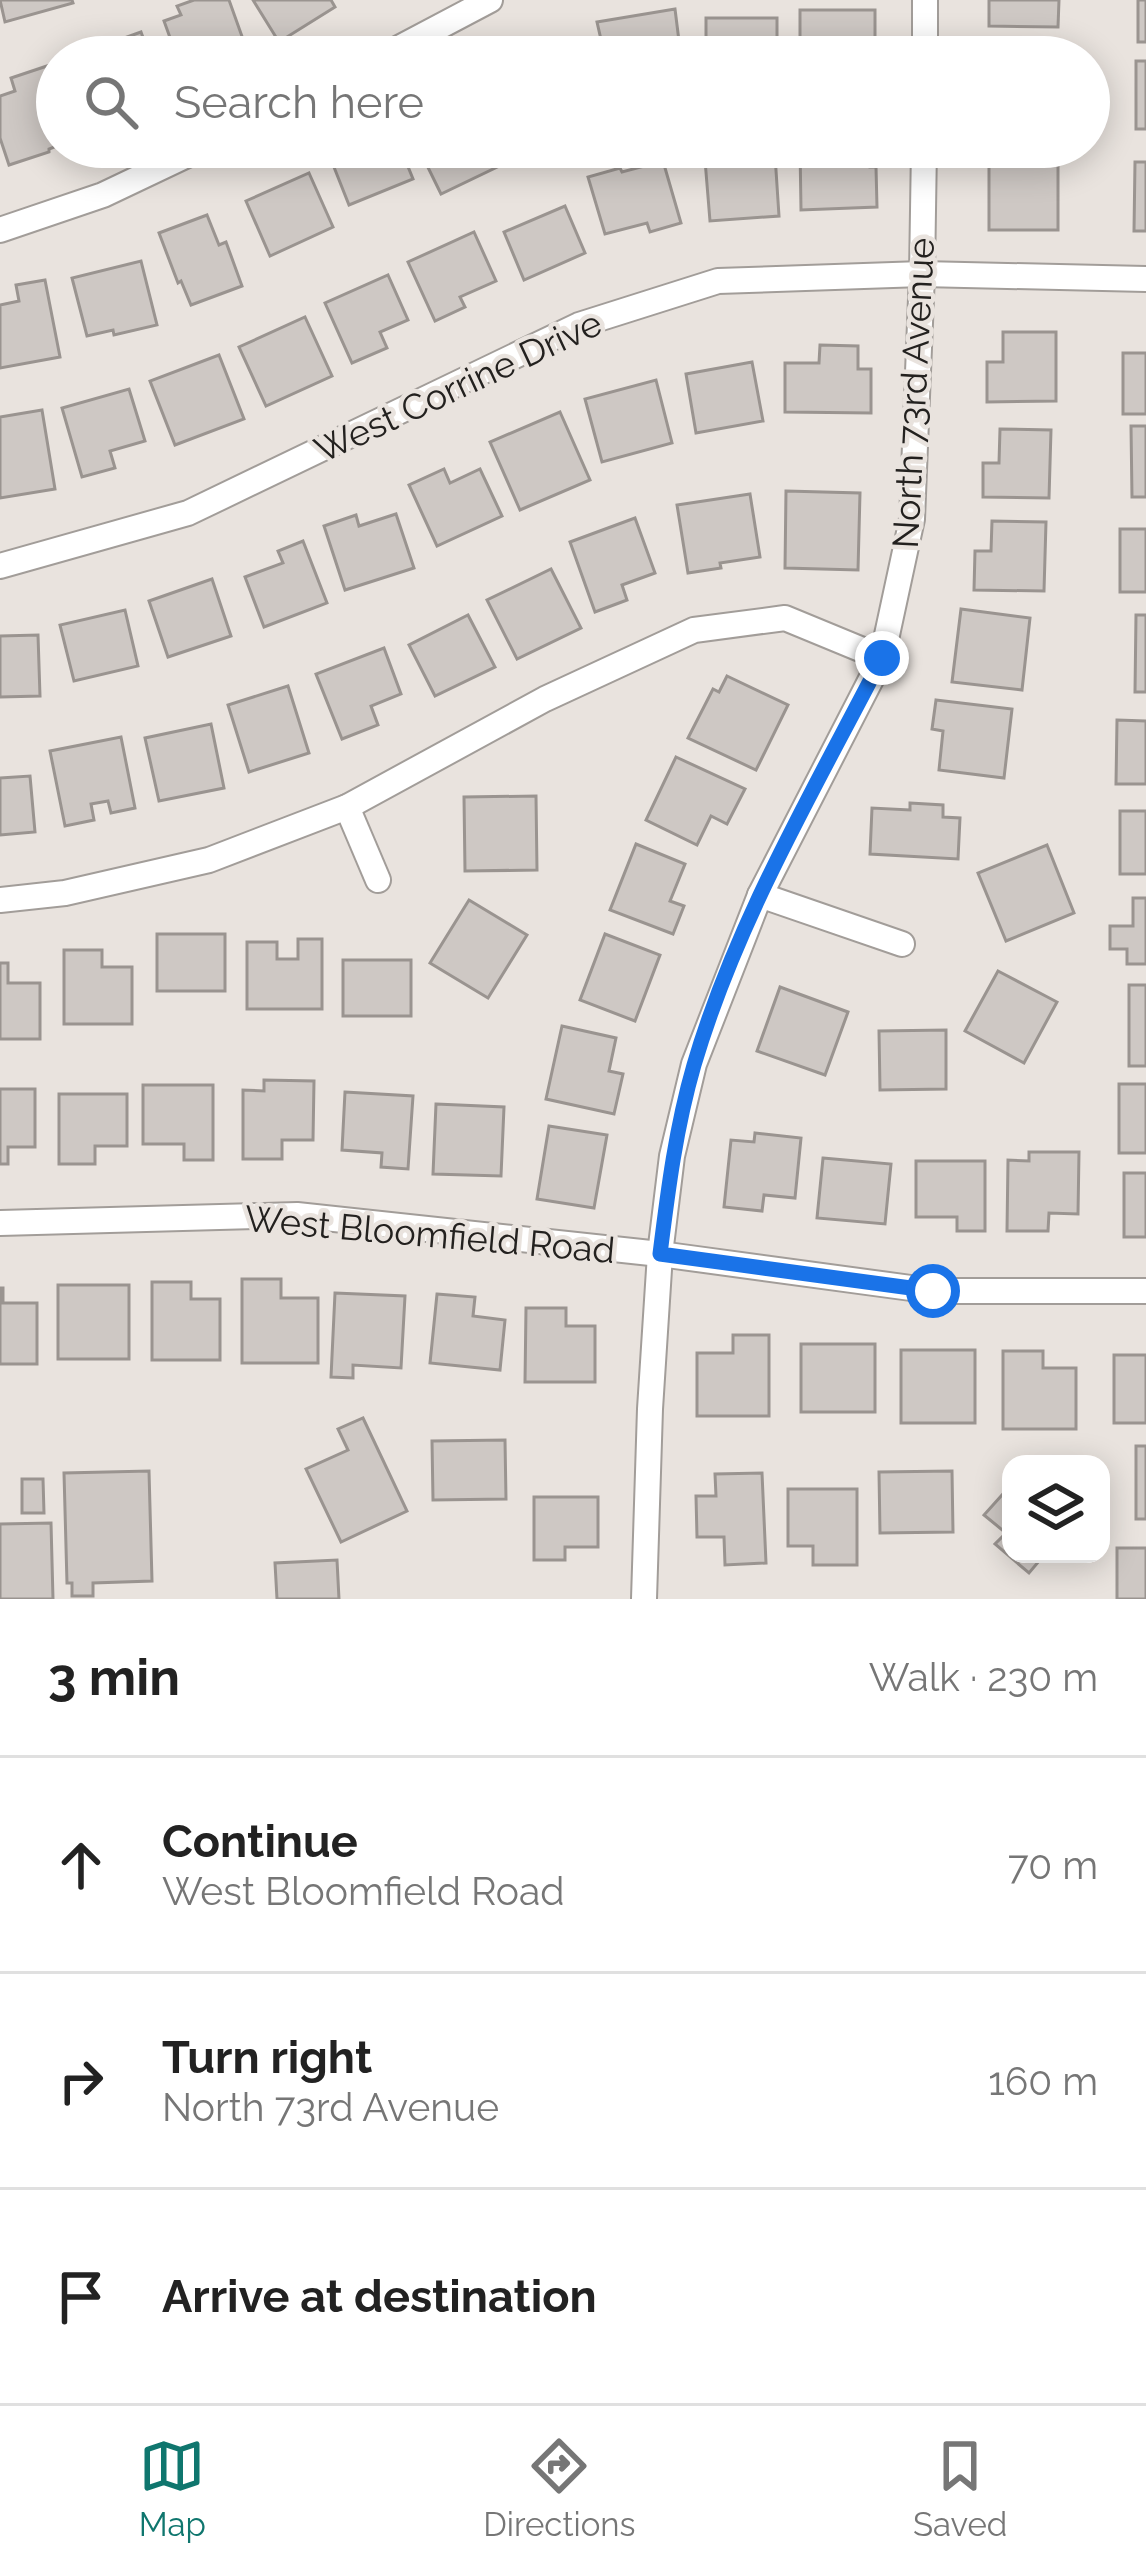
<!DOCTYPE html>
<meta charset="utf-8">
<style>
:root{--surface:#fff;--page:#f6f6f6;--text:#222;--muted:#767676;--line:#e0e0e0;--accent:#0f766e}
body{margin:0;font-family:Raleway,sans-serif;background:var(--page);color:var(--text)}
.controls{position:absolute;right:36px;bottom:36px;display:grid;overflow:hidden;border-radius:24px;box-shadow:0 6px 30px #0003}
.controls button{width:108px;height:108px;display:grid;place-items:center;padding:0;border:0;border-bottom:3px solid var(--line);background:var(--surface);color:var(--text);font:60px sans-serif}
.stop{position:absolute;width:36px;height:36px;margin:-27px;border:9px solid #1a73e8;border-radius:50%;background:#fff}
.stop.end{background:#1a73e8;border-color:#fff;box-shadow:0 3px 12px #0008}
.list{margin:0;padding:0;list-style:none}
h2{display:flex;justify-content:space-between;align-items:center;height:156px;margin:0;padding:0 48px;font-size:51px}
h2 small{font-size:39px;font-weight:400;color:var(--muted)}
.list li{display:grid;grid-template-columns:78px 1fr auto;gap:36px;align-items:center;box-sizing:border-box;height:216px;padding:0 48px;border-top:3px solid var(--line)}
.list b{display:block;font-size:45px;white-space:nowrap}
.list p{margin:0;font-size:39px;white-space:nowrap;color:var(--muted)}
.list em{font-size:39px;font-style:normal;color:var(--muted)}
.icon{flex:none;width:66px;height:66px;fill:none;stroke:currentColor;stroke-width:2;stroke-linecap:round;stroke-linejoin:round}
.map{position:relative;flex:none;width:1146px;height:1599px;overflow:hidden}
.search{position:absolute;background:var(--surface);box-shadow:0 6px 30px #0003;left:36px;right:36px;top:36px;height:132px;display:flex;align-items:center;gap:30px;box-sizing:border-box;padding:0 42px;border-radius:66px;color:var(--muted);font-size:45px}
.sheet{height:804px;background:var(--surface)}
nav{display:flex;justify-content:space-around;align-items:center;box-sizing:border-box;height:168px;border-top:3px solid var(--line);background:var(--surface);font-size:33px;color:var(--muted)}
nav a{display:grid;justify-items:center;gap:6px}
nav .on{color:var(--accent)}
.map>svg:first-child{display:block}
.building{fill:#cec8c4;stroke:#9a9490;stroke-width:3}
.lines{fill:none;stroke-linecap:round;stroke-linejoin:round}
.minor-casing{stroke:#a29d99;stroke-width:28}
.minor{stroke:#fff;stroke-width:24}
.route{stroke:#1a73e8;stroke-width:15}
.labels{text-anchor:middle;stroke-width:9;stroke-linejoin:round;paint-order:stroke}
.street-label{font-size:36px;fill:#23211f;stroke:#e9e3de}
</style>
<div class="map">
<svg width="1146" height="1599" viewBox="0 0 1146 1599">
<rect width="100%" height="100%" fill="#e9e3de"/>
<g class="building">
<polygon points="0,0 72,0 73,3 5,22"/>
<polygon points="194,0 229,0 244,42 220,50 222,57 177,57 164,21 181,15 177,6"/>
<polygon points="253,0 331,0 335,7 279,42"/>
<polygon points="989,0 1059,0 1058,27 989,26"/>
<rect x="1138" y="0" width="8" height="42"/>
<polygon points="675,9 681,57 605,57 597,22"/>
<rect x="800" y="10" width="75" height="47"/>
<rect x="706" y="18" width="71" height="39"/>
<polygon points="141,32 150,57 96,57 108,53 105,45"/>
<rect x="989" y="47" width="68" height="10"/>
<rect x="1136" y="61" width="10" height="68"/>
<polygon points="53,64 57,75 57,146 49,149 49,152 9,165 0,138 0,96 15,91 11,78"/>
<polygon points="342,147 400,147 413,179 349,205 328,152"/>
<polygon points="418,147 506,147 512,160 441,194"/>
<polygon points="800,147 869,147 870,167 876,167 877,207 801,210"/>
<polygon points="775,155 779,216 710,221 705,160"/>
<rect x="989" y="157" width="69" height="73"/>
<polygon points="663,161 681,223 650,232 647,223 605,234 588,177 620,168 622,172"/>
<polygon points="1135,162 1146,162 1146,231 1134,231"/>
<polygon points="309,173 333,227 270,256 246,201"/>
<polygon points="565,206 585,253 524,280 504,232"/>
<polygon points="207,215 219,245 226,242 242,286 191,305 181,281 178,283 159,233"/>
<polygon points="474,232 496,281 460,297 465,307 435,321 408,262"/>
<polygon points="141,261 157,325 114,335 113,330 87,336 72,278"/>
<polygon points="388,275 408,320 380,332 387,348 352,363 325,303"/>
<polygon points="45,280 60,357 0,368 0,305 19,301 16,285"/>
<polygon points="305,317 332,376 266,406 239,347"/>
<polygon points="1003,332 1056,332 1056,401 987,402 987,362 1003,362"/>
<polygon points="820,345 858,346 858,369 871,369 871,413 785,412 785,363 819,363"/>
<rect x="1123" y="353" width="23" height="61"/>
<polygon points="219,355 244,419 175,445 150,381"/>
<polygon points="752,362 763,421 696,433 686,374"/>
<polygon points="656,380 672,443 602,462 585,399"/>
<polygon points="129,389 145,441 110,451 115,468 82,477 62,408"/>
<polygon points="42,410 55,489 0,498 0,417"/>
<polygon points="560,412 590,480 520,510 490,442"/>
<polygon points="1131,426 1146,426 1146,497 1132,497"/>
<polygon points="1000,429 1051,430 1049,498 983,497 983,463 999,463"/>
<polygon points="444,469 450,483 480,469 502,516 437,546 409,485"/>
<polygon points="786,491 860,493 858,570 785,568"/>
<polygon points="750,494 760,557 720,563 721,568 688,573 677,505"/>
<polygon points="396,514 414,568 345,590 324,526 356,515 359,526"/>
<polygon points="635,518 655,573 622,585 627,600 595,612 570,542"/>
<polygon points="992,521 1046,522 1044,591 974,590 975,551 991,551"/>
<rect x="1120" y="529" width="26" height="63"/>
<polygon points="303,541 327,603 264,627 245,577 283,563 278,551"/>
<polygon points="551,569 581,628 517,659 487,600"/>
<polygon points="212,579 231,636 168,657 149,601"/>
<polygon points="961,609 1030,618 1022,690 952,682"/>
<polygon points="125,610 138,666 74,681 60,625"/>
<polygon points="468,615 495,667 435,696 409,645"/>
<polygon points="1136,615 1146,615 1146,692 1135,692"/>
<polygon points="38,635 40,696 0,697 0,636"/>
<polygon points="384,648 401,694 371,706 378,725 342,739 316,674"/>
<polygon points="727,676 788,705 756,770 688,738 713,689 719,692"/>
<polygon points="288,686 309,753 249,772 228,705"/>
<polygon points="936,700 1012,709 1004,778 939,770 943,731 932,729"/>
<polygon points="1117,720 1146,721 1146,784 1116,784"/>
<polygon points="211,724 224,788 159,801 145,738"/>
<polygon points="121,737 135,808 111,813 108,801 91,804 94,820 65,826 50,751"/>
<polygon points="676,757 745,789 727,824 711,816 697,845 646,820"/>
<polygon points="30,776 35,832 0,835 0,778"/>
<polygon points="536,796 537,870 465,871 464,797"/>
<polygon points="910,803 943,805 943,817 960,818 958,859 870,854 872,808 910,810"/>
<rect x="1120" y="811" width="26" height="63"/>
<polygon points="636,844 685,864 670,901 684,906 673,934 610,910"/>
<polygon points="1047,845 1074,913 1006,941 978,873"/>
<polygon points="1133,898 1146,898 1146,964 1127,964 1127,949 1110,949 1110,926 1133,926"/>
<polygon points="469,900 527,935 488,998 430,963"/>
<rect x="157" y="934" width="68" height="57"/>
<polygon points="605,934 660,955 635,1021 580,1000"/>
<polygon points="298,939 322,939 322,1009 247,1009 247,942 277,942 277,959 298,959"/>
<polygon points="64,950 102,950 102,967 132,967 132,1024 64,1024"/>
<rect x="343" y="960" width="68" height="56"/>
<polygon points="0,963 8,963 8,983 40,983 40,1039 0,1039"/>
<polygon points="998,971 1057,1002 1024,1063 965,1031"/>
<rect x="1129" y="985" width="17" height="81"/>
<polygon points="780,987 848,1012 825,1075 757,1051"/>
<polygon points="562,1026 616,1038 609,1071 623,1074 614,1114 546,1099"/>
<polygon points="946,1030 946,1089 880,1090 879,1031"/>
<polygon points="264,1080 314,1081 313,1140 282,1140 282,1159 243,1159 243,1090 264,1091"/>
<rect x="1119" y="1084" width="27" height="69"/>
<polygon points="143,1085 213,1085 213,1160 184,1160 184,1144 143,1144"/>
<polygon points="0,1089 35,1089 35,1147 8,1147 8,1164 0,1164"/>
<polygon points="345,1092 413,1096 408,1169 381,1167 382,1153 342,1150"/>
<polygon points="59,1094 127,1094 127,1146 95,1146 95,1164 59,1164"/>
<polygon points="436,1104 504,1107 501,1176 433,1174"/>
<polygon points="549,1126 607,1135 594,1208 537,1199"/>
<polygon points="755,1133 801,1138 795,1198 764,1195 762,1211 724,1207 731,1140 754,1142"/>
<polygon points="1029,1152 1079,1152 1078,1214 1049,1213 1048,1231 1007,1231 1008,1160 1029,1161"/>
<polygon points="823,1158 891,1164 885,1224 817,1218"/>
<polygon points="916,1161 985,1161 985,1231 957,1231 957,1217 916,1217"/>
<rect x="1124" y="1173" width="22" height="64"/>
<polygon points="242,1279 281,1279 281,1298 318,1298 318,1363 242,1363"/>
<polygon points="152,1282 191,1282 191,1299 220,1299 220,1360 152,1360"/>
<rect x="58" y="1285" width="71" height="74"/>
<polygon points="0,1288 3,1288 3,1303 37,1303 37,1364 0,1364"/>
<polygon points="335,1293 405,1296 401,1368 353,1365 353,1378 331,1377"/>
<polygon points="437,1294 475,1297 473,1316 505,1320 500,1370 430,1363"/>
<polygon points="526,1308 566,1308 566,1326 595,1326 595,1382 525,1382"/>
<polygon points="733,1335 769,1335 769,1416 697,1416 697,1353 733,1353"/>
<rect x="801" y="1344" width="74" height="68"/>
<rect x="901" y="1350" width="74" height="73"/>
<polygon points="1003,1351 1043,1351 1043,1368 1076,1368 1076,1429 1003,1429"/>
<rect x="1114" y="1355" width="32" height="68"/>
<polygon points="363,1418 407,1511 341,1542 306,1469 348,1450 338,1429"/>
<polygon points="505,1440 506,1499 433,1500 432,1441"/>
<rect x="1136" y="1446" width="10" height="73"/>
<polygon points="149,1471 152,1581 93,1583 93,1596 72,1596 72,1583 67,1583 64,1473"/>
<polygon points="952,1471 953,1532 880,1533 879,1472"/>
<polygon points="762,1473 766,1563 725,1565 724,1537 697,1537 696,1496 716,1496 715,1474"/>
<polygon points="22,1479 43,1479 44,1513 22,1513"/>
<polygon points="1011,1485 1011,1554 1045,1554 1029,1573 995,1544 1006,1533 984,1515"/>
<polygon points="788,1489 857,1489 857,1565 813,1565 813,1546 788,1546"/>
<polygon points="534,1497 598,1497 598,1547 565,1547 565,1560 534,1560"/>
<polygon points="51,1523 53,1599 0,1599 0,1524"/>
<rect x="1117" y="1548" width="29" height="51"/>
<polygon points="337,1560 339,1599 277,1599 275,1563"/>
</g>
<g class="lines">
<defs>
<g id="minor">
<polyline points="382,57 490,0"/>
<polyline points="925,57 925,0"/>
<polyline points="0,230 103,195 204,147"/>
<polyline points="0,566 188,513 579,325 718,281 922,274 1146,279"/>
<polyline points="347,807 378,880"/>
<polyline points="760,895 902,944"/>
<polyline points="0,900 65,893 209,860 347,807 545,699 694,630 785,618 882,658"/>
<polyline points="0,1223 297,1215 660,1254 933,1291 1146,1291"/>
<polyline points="644,1599 650,1409 660,1254 672,1156 694,1064 760,895 882,658 912,519 922,274 924,147"/>
</g>
</defs>
<use href="#minor" class="minor-casing"/>
<use href="#minor" class="minor"/>
</g>
<g class="lines">
<path class="route" d="M882,658C814,790 736,922 694,1065C676,1127 668,1190 660,1254L933,1291"/>
</g>
<g class="labels">
<g class="street-label">
<text transform="translate(458 386) rotate(-25)" y="13">West Corrine Drive</text>
<text transform="translate(913 393) rotate(-87)" y="13">North 73rd Avenue</text>
<text transform="translate(430 1234) rotate(5)" y="13">West Bloomfield Road</text>
</g>
</g>
</svg>
<div class="controls">
<button><svg class="icon" aria-label="layers" viewBox="0 0 24 24"><path d="M12 4l9 5-9 5-9-5zM3 14l9 5 9-5"/></svg></button>
</div>
<div class="stop" style="left:933px;top:1291px"></div>
<div class="stop end" style="left:882px;top:658px"></div>
<div class="search"><svg class="icon" aria-label="search" viewBox="0 0 24 24"><circle cx="10" cy="10" r="6"/><path d="M15 15l6 6"/></svg>Search here</div>
</div>
<section class="sheet">
<h2>3 min<small>Walk · 230 m</small></h2>
<ul class="list">
<li><svg class="icon" aria-label="ahead" viewBox="0 0 24 24"><path d="M12 20V5M6 11l6-6 6 6"/></svg><div><b>Continue</b><p>West Bloomfield Road</p></div><em>70 m</em></li>
<li><svg class="icon" aria-label="right" viewBox="0 0 24 24"><path d="M7 20v-9h11M14 6l5 5-5 5"/></svg><div><b>Turn right</b><p>North 73rd Avenue</p></div><em>160 m</em></li>
<li><svg class="icon" aria-label="arrive" viewBox="0 0 24 24"><path d="M6 21V4h12l-3 4 3 4H6"/></svg><div><b>Arrive at destination</b></div></li>
</ul>
</section>
<nav>
<a class="on"><svg class="icon" aria-label="map" viewBox="0 0 24 24"><path d="M3 6l6-2 6 2 6-2v14l-6 2-6-2-6 2zM9 4v14M15 6v14"/></svg>Map</a>
<a><svg class="icon" aria-label="directions" viewBox="0 0 24 24"><path d="M12 3l9 9-9 9-9-9zM9 14v-3h6M13 9l2 2-2 2"/></svg>Directions</a>
<a><svg class="icon" aria-label="saved" viewBox="0 0 24 24"><path d="M7 4h10v16l-5-4-5 4z"/></svg>Saved</a>
</nav>
